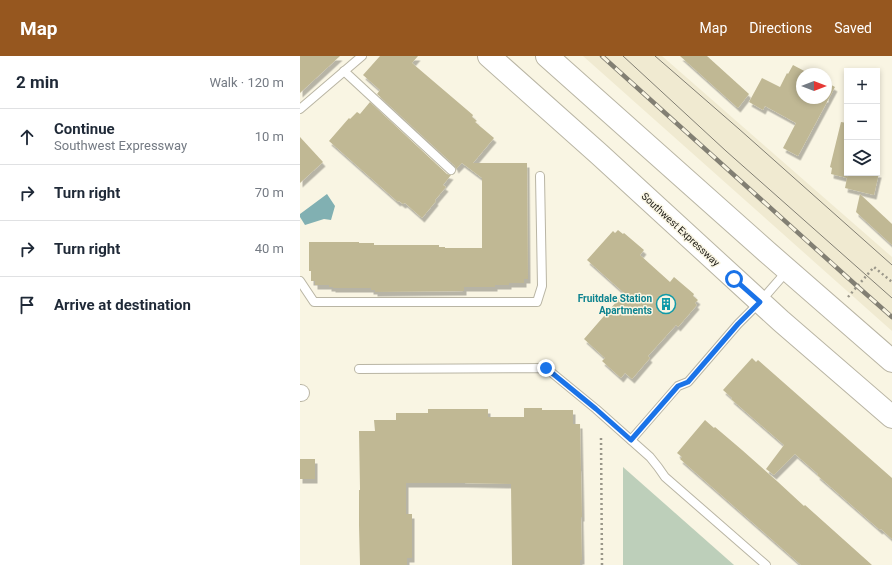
<!DOCTYPE html>
<meta charset="utf-8">
<style>
:root{--surface:#fff;--page:#f6f6f7;--text:#1f2937;--muted:#747a83;--line:#e0e1e3;--accent:#96571f}
body{margin:0;font-family:Roboto,sans-serif;background:var(--page);color:var(--text)}
.controls{position:absolute;right:12px;top:12px;display:grid;overflow:hidden;border-radius:0px;box-shadow:0 2px 6px #0003}
.controls button{width:36px;height:36px;display:grid;place-items:center;padding:0;border:0;border-bottom:1px solid var(--line);background:var(--surface);color:var(--text);font:20px sans-serif}
.compass{position:absolute;left:496px;top:12px;width:36px;height:36px;border-radius:50%;background:var(--surface);box-shadow:0 2px 6px #0003;rotate:90deg}
.stop{position:absolute;width:12px;height:12px;margin:-9px;border:3px solid #1a73e8;border-radius:50%;background:#fff}
.stop.end{background:#1a73e8;border-color:#fff;box-shadow:0 1px 4px #0008}
.list{margin:0;padding:0;list-style:none}
h2{display:flex;justify-content:space-between;align-items:center;height:52px;margin:0;padding:0 16px;font-size:17px}
h2 small{font-size:13px;font-weight:400;color:var(--muted)}
.list li{display:grid;grid-template-columns:26px 1fr auto;gap:12px;align-items:center;box-sizing:border-box;height:56px;padding:0 16px;border-top:1px solid var(--line)}
.list b{display:block;font-size:15px;white-space:nowrap}
.list p{margin:0;font-size:13px;white-space:nowrap;color:var(--muted)}
.list em{font-size:13px;font-style:normal;color:var(--muted)}
.icon{flex:none;width:22px;height:22px;fill:none;stroke:currentColor;stroke-width:2;stroke-linecap:round;stroke-linejoin:round}
.map{position:relative;flex:none;width:592px;height:509px;overflow:hidden}
header{display:flex;align-items:center;gap:24px;box-sizing:border-box;height:56px;padding:0 20px;background:var(--accent);color:#fff}
header strong{font-size:19px}
nav{display:flex;gap:22px;margin-inline-start:auto;font-size:14px}
main{display:flex}
aside{flex:1;background:var(--surface)}
.map>svg:first-child{display:block}
.built{fill:#f0ead1}
.green{fill:#bdcfba}
.water{fill:#81b0b2}
.building{fill:#c0b894;filter:url(#shadow)}
.lines{fill:none;stroke-linecap:round;stroke-linejoin:round}
.lane-casing{stroke:#b9b5a4;stroke-width:10}
.street-casing{stroke:#b9b5a4;stroke-width:18}
.secondary-casing{stroke:#b9b5a4;stroke-width:24}
.path{stroke:#999689;stroke-width:2.5;stroke-dasharray:2 3;stroke-linecap:butt}
.lane{stroke:#fff;stroke-width:8}
.street{stroke:#fff;stroke-width:16}
.secondary{stroke:#fff;stroke-width:22}
.tram{stroke:#827f73;stroke-width:1}
.rail-casing{stroke:#827f73;stroke-width:4.5}
.rail{stroke:#f9f5e3;stroke-width:3;stroke-dasharray:9;stroke-linecap:butt}
.route{stroke:#1a73e8;stroke-width:5}
.labels{text-anchor:middle;stroke-width:3;stroke-linejoin:round;paint-order:stroke}
.street-label{font-size:10px;fill:#1a1812;stroke:#f9f5e3}
.culture-label{font-size:10px;font-weight:bold;fill:#0d838f;stroke:#f9f5e3;text-anchor:end}
</style>
<header>
<strong>Map</strong>
<nav><a>Map</a><a>Directions</a><a>Saved</a></nav>
</header>
<main>
<aside>
<h2>2 min<small>Walk · 120 m</small></h2>
<ul class="list">
<li><svg class="icon" aria-label="ahead" viewBox="0 0 24 24"><path d="M12 20V5M6 11l6-6 6 6"/></svg><div><b>Continue</b><p>Southwest Expressway</p></div><em>10 m</em></li>
<li><svg class="icon" aria-label="right" viewBox="0 0 24 24"><path d="M7 20v-9h11M14 6l5 5-5 5"/></svg><div><b>Turn right</b></div><em>70 m</em></li>
<li><svg class="icon" aria-label="right" viewBox="0 0 24 24"><path d="M7 20v-9h11M14 6l5 5-5 5"/></svg><div><b>Turn right</b></div><em>40 m</em></li>
<li><svg class="icon" aria-label="arrive" viewBox="0 0 24 24"><path d="M6 21V4h12l-3 4 3 4H6"/></svg><div><b>Arrive at destination</b></div></li>
</ul>
</aside>
<div class="map">
<svg width="592" height="509" viewBox="0 0 592 509">
<defs>
<filter id="shadow"><feDropShadow dx="2.5" dy="4.5" stdDeviation="0" flood-color="#0004"/></filter>
</defs>
<rect width="100%" height="100%" fill="#f9f5e3"/>
<polygon class="built" points="283,0 362,0 592,201 592,275"/>
<polygon class="green" points="323,411 434,509 323,509"/>
<polygon class="water" points="27,138 35,150 31,164 24,163 5,169 0,161 0,158"/>
<g class="building">
<polygon points="0,0 40,0 0,37"/>
<polygon points="80,0 118,0 112,7 173,59 172,61 177,65 175,66 194,82 173,107 227,107 228,223 224,223 224,227 209,227 209,229 195,229 195,231 164,231 164,235 75,236 75,234 71,234 71,232 33,232 33,231 29,231 29,229 15,229 15,225 11,225 11,215 9,215 9,186 59,186 59,187 74,187 74,189 139,189 139,191 145,191 145,192 182,192 182,122 162,107 156,113 155,110 77,38 80,34 63,19"/>
<polygon points="380,0 407,0 449,38 438,52"/>
<polygon points="493,9 510,18 502,18 502,42 526,42 526,26 535,31 498,100 483,92 496,67 465,50 463,54 449,46 462,22 480,31 487,17 488,18"/>
<polygon points="70,46 147,118 151,119 143,129 146,131 135,144 136,145 122,162 105,147 103,148 99,145 98,146 29,85 49,62 50,63 57,56 60,58"/>
<polygon points="541,66 547,67 547,122 548,117 579,117 574,139 545,132 547,122 531,118 532,112 530,111"/>
<polygon points="0,81 23,106 0,127"/>
<polygon points="560,138 592,168 592,189 556,156"/>
<polygon points="318,174 323,178 324,177 344,194 340,199 370,226 374,221 394,238 393,240 398,244 395,247 397,249 378,271 376,269 348,300 350,302 332,323 325,317 321,322 302,305 305,302 284,283 324,237 287,204 313,175 315,177"/>
<polygon points="452,302 456,306 458,304 592,422 592,483 581,473 580,474 517,419 518,418 495,398 474,419 466,413 484,389 431,343 432,342 423,334"/>
<polygon points="224,352 242,352 242,354 273,354 273,368 280,368 282,461 281,461 282,504 280,504 280,509 212,509 211,428 164,427 106,427 106,458 112,458 112,502 107,502 107,509 60,509 59,469 59,434 60,434 59,375 75,375 74,364 96,364 96,357 128,357 128,353 188,353 188,361 224,361"/>
<polygon points="405,364 414,372 415,371 442,394 478,426 504,450 505,449 572,509 501,509 380,403 382,401 377,397"/>
<rect x="0" y="403" width="15" height="20"/>
</g>
<g class="lines">
<defs>
<g id="lane">
<polyline points="44,15 151,114"/>
<polyline points="0,53 62,0"/>
<polyline points="0,225 14,246 237,246 242,230 240,120"/>
<polyline points="59,313 246,312 296,353 350,401 358,411 365,421 466,509"/>
<polyline points="331,384 378,330 388,326 438,268 460,246 487,215"/>
</g>
<polyline id="street" points="0,337 1,337"/>
<g id="secondary">
<polyline points="189,0 299,98 481,265 592,361"/>
<polyline points="247,0 467,196 592,305"/>
</g>
</defs>
<use href="#lane" class="lane-casing"/>
<use href="#street" class="street-casing"/>
<use href="#secondary" class="secondary-casing"/>
<g class="path">
<polyline points="548,241 574,211 592,226"/>
<polyline points="301,382 302,509"/>
</g>
<use href="#lane" class="lane"/>
<use href="#street" class="street"/>
<use href="#secondary" class="secondary"/>
<g class="tram">
<polyline points="323,0 426,95 592,242"/>
<polyline points="355,0 439,73 592,209"/>
</g>
<defs>
<polyline id="rail" points="302,0 557,230 592,261"/>
</defs>
<use href="#rail" class="rail-casing"/>
<use href="#rail" class="rail"/>
</g>
<g class="lines">
<polyline class="route" points="246,312 296,353 331,384 378,330 388,326 438,268 460,246 434,223"/>
</g>
<defs>
<symbol id="building-ring" viewBox="-11 -11 22 22"><circle r="9.5" fill="#f9f5e3" stroke="#0f9aa8" stroke-width="1.5"/><path d="M-4-6H4V6H1V3H-1V6H-4ZM-2.5-4.3h1.7v1.8h-1.7ZM.8-4.3h1.7v1.8H.8ZM-2.5-1h1.7V.8h-1.7ZM.8-1h1.7V.8H.8Z" fill="#0f9aa8"/></symbol>
</defs>
<g fill-rule="evenodd">
<use href="#building-ring" x="355" y="237" width="22" height="22"/>
</g>
<g class="labels">
<g class="street-label">
<text transform="translate(381 173) rotate(43)" y="4">Southwest Expressway</text>
</g>
<g class="culture-label">
<text x="352" y="246">Fruitdale Station<tspan x="352" dy="12">Apartments</tspan></text>
</g>
</g>
</svg>
<div class="controls">
<button>+</button>
<button>−</button>
<button><svg class="icon" aria-label="layers" viewBox="0 0 24 24"><path d="M12 4l9 5-9 5-9-5zM3 14l9 5 9-5"/></svg></button>
</div>
<svg class="compass" viewBox="-18 -18 36 36"><path d="M0-13l5 13h-10z" fill="#e53935"/><path d="M0 13l5-13h-10z" fill="#747a83"/></svg>
<div class="stop" style="left:434px;top:223px"></div>
<div class="stop end" style="left:246px;top:312px"></div>
</div>
</main>
